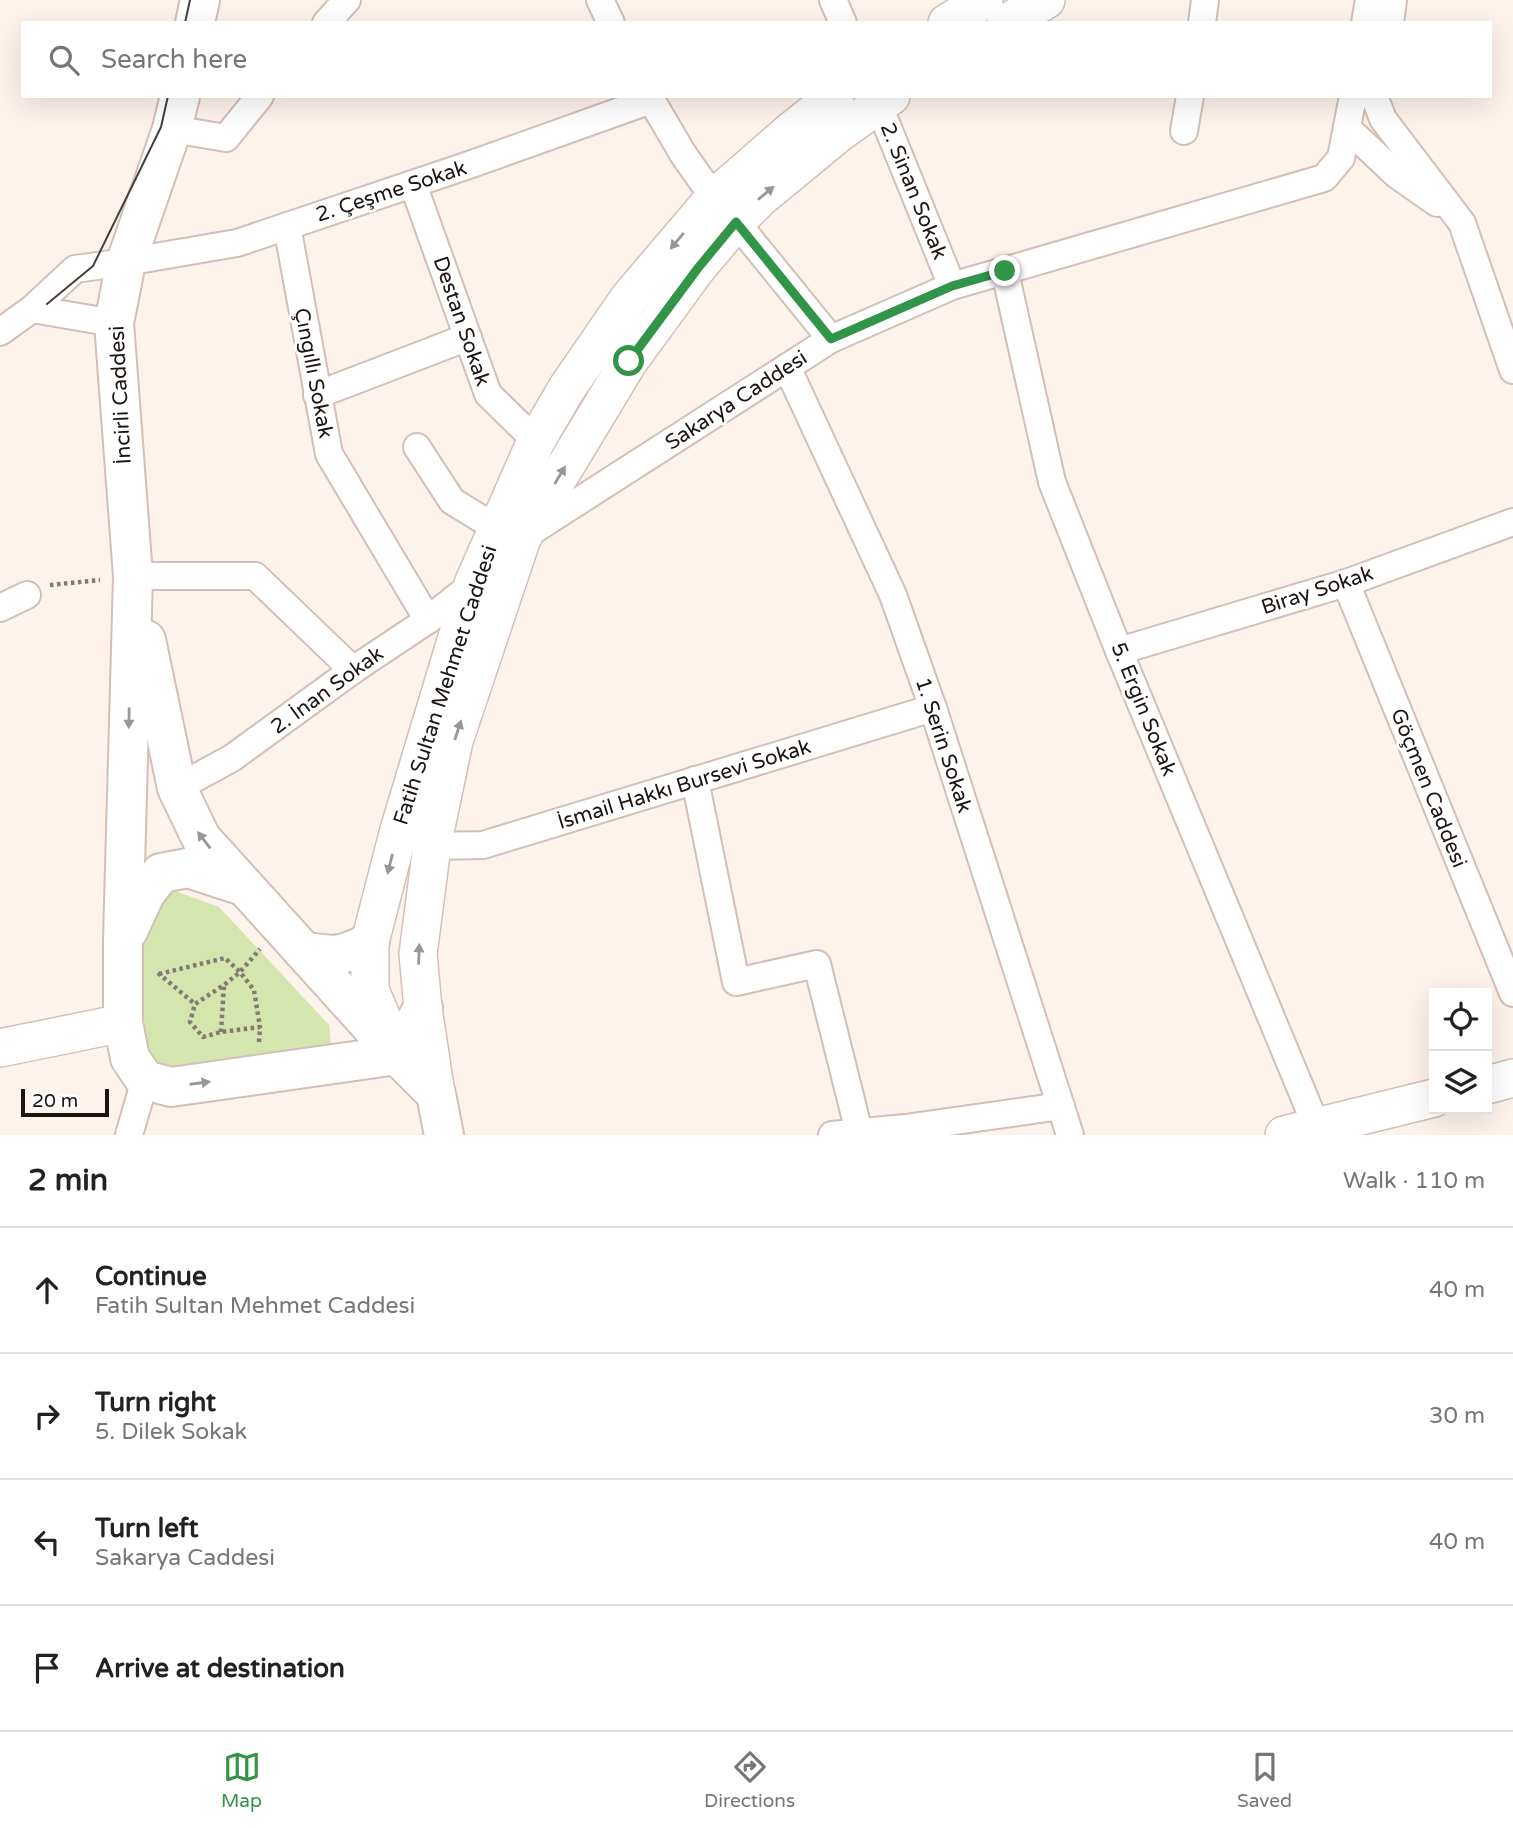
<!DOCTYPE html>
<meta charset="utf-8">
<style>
:root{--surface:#fff;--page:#f6f6f6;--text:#222;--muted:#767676;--line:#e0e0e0;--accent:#329448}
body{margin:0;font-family:"Varela Round",sans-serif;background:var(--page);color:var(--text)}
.controls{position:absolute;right:21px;bottom:21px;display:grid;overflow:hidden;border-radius:0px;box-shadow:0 7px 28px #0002}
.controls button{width:63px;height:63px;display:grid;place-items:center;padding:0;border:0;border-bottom:2px solid var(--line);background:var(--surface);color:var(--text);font:35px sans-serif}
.scale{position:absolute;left:21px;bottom:18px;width:88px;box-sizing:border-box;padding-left:7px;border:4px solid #1c1612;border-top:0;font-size:19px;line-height:24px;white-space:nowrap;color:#1c1612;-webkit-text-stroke:5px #fff;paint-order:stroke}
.stop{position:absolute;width:21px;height:21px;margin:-16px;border:5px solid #329448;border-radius:50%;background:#fff}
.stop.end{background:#329448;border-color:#fff;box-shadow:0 2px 7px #0008}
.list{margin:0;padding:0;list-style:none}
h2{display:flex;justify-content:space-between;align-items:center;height:91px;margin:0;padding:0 28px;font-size:30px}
h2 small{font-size:23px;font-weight:400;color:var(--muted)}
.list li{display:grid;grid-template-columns:46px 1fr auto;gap:21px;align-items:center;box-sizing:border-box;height:126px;padding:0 28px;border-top:2px solid var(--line)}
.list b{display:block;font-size:26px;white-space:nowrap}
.list p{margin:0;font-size:23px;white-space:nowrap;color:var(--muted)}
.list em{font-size:23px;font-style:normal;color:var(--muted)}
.icon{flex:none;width:38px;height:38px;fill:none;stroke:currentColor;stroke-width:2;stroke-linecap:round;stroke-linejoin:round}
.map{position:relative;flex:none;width:1513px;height:1135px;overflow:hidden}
.search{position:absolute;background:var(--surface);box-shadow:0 7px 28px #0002;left:21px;right:21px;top:21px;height:77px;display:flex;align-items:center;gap:18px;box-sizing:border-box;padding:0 24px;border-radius:0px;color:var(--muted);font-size:26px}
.sheet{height:595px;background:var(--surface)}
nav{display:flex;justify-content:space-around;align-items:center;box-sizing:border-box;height:98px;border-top:2px solid var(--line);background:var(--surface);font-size:19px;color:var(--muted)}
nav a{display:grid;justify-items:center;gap:4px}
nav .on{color:var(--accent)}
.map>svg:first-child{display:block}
.green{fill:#d5e5ae}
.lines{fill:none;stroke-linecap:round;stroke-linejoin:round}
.street-casing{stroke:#d3bfb6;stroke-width:30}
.secondary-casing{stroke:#d3bfb6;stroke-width:40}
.primary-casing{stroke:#d3bfb6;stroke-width:42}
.path{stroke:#837a75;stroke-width:4.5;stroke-dasharray:3.5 3.5;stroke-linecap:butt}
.street{stroke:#fff;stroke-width:26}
.secondary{stroke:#fff;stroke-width:37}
.primary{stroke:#fff;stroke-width:38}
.tram{stroke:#463f3b;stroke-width:2}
.oneway{fill:#999694}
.route{stroke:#329448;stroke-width:9}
.labels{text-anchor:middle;stroke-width:6;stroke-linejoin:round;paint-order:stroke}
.street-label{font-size:21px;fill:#1c1612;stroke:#fff}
</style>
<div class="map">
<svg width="1513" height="1135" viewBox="0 0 1513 1135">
<rect width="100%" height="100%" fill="#fef2ec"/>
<polygon class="green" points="167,888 219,907 329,1025 332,1054 177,1075 158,1065 137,1040 132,930"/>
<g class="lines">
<defs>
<g id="street">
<polyline points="600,0 611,23"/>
<polyline points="833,0 843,23"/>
<polyline points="326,23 347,0"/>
<polyline points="1202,23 1205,0"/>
<polyline points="1365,23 1369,0"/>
<polyline points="1390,23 1393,0"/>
<polyline points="649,96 683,154 714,198 736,222 831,339"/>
<polyline points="875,96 952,286"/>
<polyline points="1374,96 1383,119 1462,223 1513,370"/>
<polyline points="1347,128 1397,175 1437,203"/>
<polyline points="172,129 226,138 260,96"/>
<polyline points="1184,131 1190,96"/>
<polyline points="413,184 488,394 536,441"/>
<polyline points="287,226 329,454 428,620"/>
<polyline points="1005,272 1052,482 1119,651 1320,1135"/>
<polyline points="32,309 75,269 126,262 237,243 469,165 651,100"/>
<polyline points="0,332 32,309 114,323"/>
<polyline points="787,367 893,595 933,708 1070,1135"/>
<polyline points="317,395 468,337"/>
<polyline points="417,447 452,501 496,528"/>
<polyline points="526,535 831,339 952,286 1324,178 1341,158 1353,96"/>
<polyline points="133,576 255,576 353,670"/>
<polyline points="1346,583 1513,993"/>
<polyline points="0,608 27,595"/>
<polyline points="1119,651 1346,583 1513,522"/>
<polyline points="695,780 736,982 817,964 859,1132"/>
<polyline points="177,788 232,758 353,670 428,620 473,584"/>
<polyline points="432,846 483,845 933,708"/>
<polyline points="129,1135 145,1080"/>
<polyline points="832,1135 905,1128 1061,1106"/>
</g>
<g id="secondary">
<polyline points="947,23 984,0"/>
<polyline points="1006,23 1046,0"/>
<polyline points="0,1048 123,1023"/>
<polyline points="395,1049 370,990 370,942 399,830 473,584 536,441 567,388 629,298 714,198 791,131 835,96"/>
<polyline points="1487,1085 1513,1078"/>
<polyline points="436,1094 423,1008 418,954 432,846 454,741 522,538 629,361 697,268 736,222 760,198 839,133 891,96"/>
<polyline points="1284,1135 1434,1098"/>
</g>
<g id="primary">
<polyline points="195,23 200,0"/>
<polyline points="180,96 172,129 126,262 114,323 133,576 123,940 123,1023 130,1058 145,1080 171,1087 397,1055"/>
<polyline points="146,640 177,788 201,838 397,1055 436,1094 444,1135"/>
<polyline points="128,931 145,894 161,873 188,868 243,886"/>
<path d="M303,951C334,957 342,957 370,942"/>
<polyline points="397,1055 423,1008"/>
</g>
</defs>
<use href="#street" class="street-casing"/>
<use href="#secondary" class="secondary-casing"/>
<use href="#primary" class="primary-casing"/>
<g class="path">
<polyline points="50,585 100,580"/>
<polyline points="158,973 195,1004"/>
<polyline points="159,974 225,958 240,972 254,990 260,1027"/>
<polyline points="221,1032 224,985"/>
<polyline points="259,1042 260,1027 221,1032 203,1037 190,1022 195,1004 224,985 240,972 260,949"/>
</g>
<use href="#street" class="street"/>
<use href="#secondary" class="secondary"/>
<use href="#primary" class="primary"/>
<g class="tram">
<polyline points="185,23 190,0"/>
<polyline points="47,304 93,266 161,127 168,96"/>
</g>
</g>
<defs><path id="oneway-solid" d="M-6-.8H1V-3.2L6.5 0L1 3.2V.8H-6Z" transform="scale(1.75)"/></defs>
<g class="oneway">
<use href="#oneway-solid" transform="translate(766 193) rotate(-40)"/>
<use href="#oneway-solid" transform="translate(677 241) rotate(130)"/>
<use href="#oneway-solid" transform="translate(560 475) rotate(-59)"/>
<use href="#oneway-solid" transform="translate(129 718) rotate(91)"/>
<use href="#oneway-solid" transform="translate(458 730) rotate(-72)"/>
<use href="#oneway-solid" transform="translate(204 840) rotate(-127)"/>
<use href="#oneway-solid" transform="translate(390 864) rotate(104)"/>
<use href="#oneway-solid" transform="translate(419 954) rotate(-88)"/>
<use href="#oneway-solid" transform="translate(200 1083) rotate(-8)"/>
</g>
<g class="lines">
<polyline class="route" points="629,361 698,268 736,222 831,339 952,286 1005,271"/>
</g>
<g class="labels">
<g class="street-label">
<text transform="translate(391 191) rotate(-18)" y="7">2. Çeşme Sokak</text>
<text transform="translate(914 191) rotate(68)" y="7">2. Sinan Sokak</text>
<text transform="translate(462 321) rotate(71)" y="7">Destan Sokak</text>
<text transform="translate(314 373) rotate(79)" y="7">Çıngıllı Sokak</text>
<text transform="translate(120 395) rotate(-93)" y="7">İncirli Caddesi</text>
<text transform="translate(736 400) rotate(-33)" y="7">Sakarya Caddesi</text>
<text transform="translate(1317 590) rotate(-18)" y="7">Biray Sokak</text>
<text transform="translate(445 685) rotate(-72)" y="7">Fatih Sultan Mehmet Caddesi</text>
<text transform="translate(327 690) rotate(-36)" y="7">2. İnan Sokak</text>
<text transform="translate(1144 709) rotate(68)" y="7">5. Ergin Sokak</text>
<text transform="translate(944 745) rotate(72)" y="7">1. Serin Sokak</text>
<text transform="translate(684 784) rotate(-17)" y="7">İsmail Hakkı Bursevi Sokak</text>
<text transform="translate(1429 788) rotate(68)" y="7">Göçmen Caddesi</text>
</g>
</g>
</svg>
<div class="controls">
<button><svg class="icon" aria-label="locate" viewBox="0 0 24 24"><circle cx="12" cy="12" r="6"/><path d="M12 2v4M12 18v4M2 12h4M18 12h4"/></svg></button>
<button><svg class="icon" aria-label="layers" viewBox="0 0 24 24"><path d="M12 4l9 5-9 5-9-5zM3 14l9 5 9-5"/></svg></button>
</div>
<div class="scale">20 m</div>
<div class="stop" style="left:629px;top:361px"></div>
<div class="stop end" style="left:1005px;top:271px"></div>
<div class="search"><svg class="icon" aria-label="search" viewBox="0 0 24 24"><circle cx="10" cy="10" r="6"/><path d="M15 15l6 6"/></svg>Search here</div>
</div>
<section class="sheet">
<h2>2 min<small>Walk · 110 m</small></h2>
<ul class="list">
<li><svg class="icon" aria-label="ahead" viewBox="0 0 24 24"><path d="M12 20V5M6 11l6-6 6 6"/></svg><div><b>Continue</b><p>Fatih Sultan Mehmet Caddesi</p></div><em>40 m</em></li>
<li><svg class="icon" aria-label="right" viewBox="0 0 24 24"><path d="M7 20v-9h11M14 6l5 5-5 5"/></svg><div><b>Turn right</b><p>5. Dilek Sokak</p></div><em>30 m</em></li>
<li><svg class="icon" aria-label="left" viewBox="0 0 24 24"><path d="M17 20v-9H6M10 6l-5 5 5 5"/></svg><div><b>Turn left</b><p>Sakarya Caddesi</p></div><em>40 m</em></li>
<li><svg class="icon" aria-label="arrive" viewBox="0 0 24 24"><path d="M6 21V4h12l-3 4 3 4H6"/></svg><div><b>Arrive at destination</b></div></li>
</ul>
</section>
<nav>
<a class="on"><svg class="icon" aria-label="map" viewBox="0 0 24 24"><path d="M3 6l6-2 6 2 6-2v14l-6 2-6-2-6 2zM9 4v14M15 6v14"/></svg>Map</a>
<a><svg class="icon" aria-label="directions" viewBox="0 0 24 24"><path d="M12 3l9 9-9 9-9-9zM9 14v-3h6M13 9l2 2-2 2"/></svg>Directions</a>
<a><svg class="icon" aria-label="saved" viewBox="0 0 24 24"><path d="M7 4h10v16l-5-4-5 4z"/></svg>Saved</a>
</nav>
